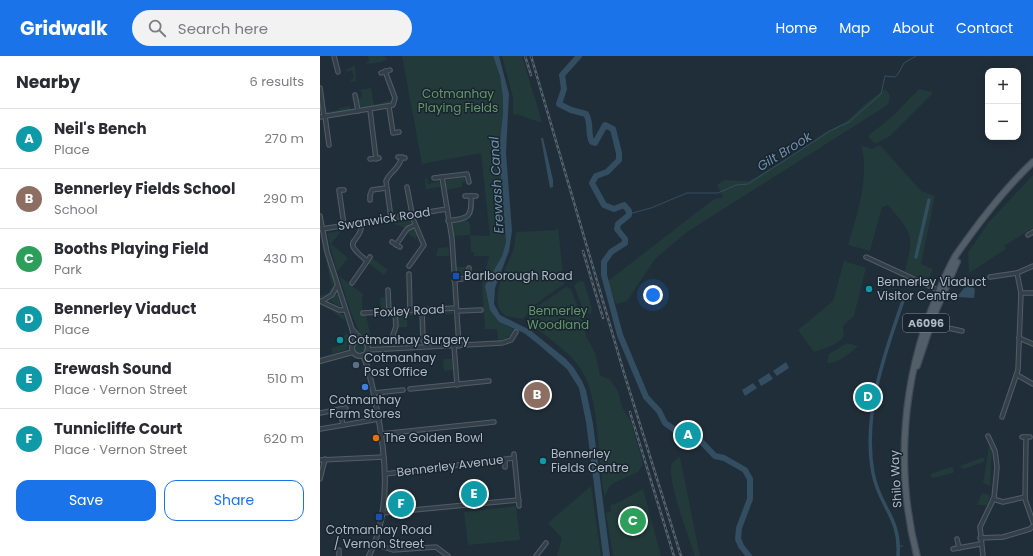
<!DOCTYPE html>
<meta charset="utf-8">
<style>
:root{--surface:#fff;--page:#f2f2f3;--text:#2b2b33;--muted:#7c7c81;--line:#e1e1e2;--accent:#1a73e8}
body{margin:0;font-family:Poppins,sans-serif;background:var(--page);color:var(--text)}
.controls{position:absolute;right:12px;top:12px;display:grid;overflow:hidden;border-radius:8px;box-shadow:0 2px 10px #0003}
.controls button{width:36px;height:36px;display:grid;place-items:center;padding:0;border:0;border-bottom:1px solid var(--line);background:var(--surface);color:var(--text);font:20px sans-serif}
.you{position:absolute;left:333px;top:239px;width:14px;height:14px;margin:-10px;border:3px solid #fff;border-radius:50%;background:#1a73e8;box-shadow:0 0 0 6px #1a73e833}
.badge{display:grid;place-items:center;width:26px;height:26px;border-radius:50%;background:var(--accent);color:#fff;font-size:13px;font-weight:700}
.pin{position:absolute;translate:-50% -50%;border:2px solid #fff;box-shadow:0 1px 4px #0006}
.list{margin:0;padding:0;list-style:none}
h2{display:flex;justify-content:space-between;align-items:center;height:52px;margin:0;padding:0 16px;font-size:17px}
h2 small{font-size:13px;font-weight:400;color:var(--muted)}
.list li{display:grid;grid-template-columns:26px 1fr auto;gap:12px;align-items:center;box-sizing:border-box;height:60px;padding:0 16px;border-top:1px solid var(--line)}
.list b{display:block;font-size:15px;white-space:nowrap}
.list p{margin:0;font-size:13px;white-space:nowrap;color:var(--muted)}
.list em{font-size:13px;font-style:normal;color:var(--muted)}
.actions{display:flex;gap:8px;padding:12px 16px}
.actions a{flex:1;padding:9px 0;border:1px solid var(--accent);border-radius:12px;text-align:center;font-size:14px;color:var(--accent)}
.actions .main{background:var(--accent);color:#fff}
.icon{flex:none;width:22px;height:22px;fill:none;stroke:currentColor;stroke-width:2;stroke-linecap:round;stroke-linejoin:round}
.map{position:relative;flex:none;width:713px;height:500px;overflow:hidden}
header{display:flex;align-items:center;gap:24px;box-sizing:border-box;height:56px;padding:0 20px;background:var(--accent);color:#fff}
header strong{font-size:19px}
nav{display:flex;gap:22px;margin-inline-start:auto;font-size:14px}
.search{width:280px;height:36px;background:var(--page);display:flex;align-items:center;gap:10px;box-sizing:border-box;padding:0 14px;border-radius:22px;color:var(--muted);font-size:15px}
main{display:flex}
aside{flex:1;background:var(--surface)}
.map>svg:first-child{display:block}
.green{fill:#223a3a}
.water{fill:#334d61}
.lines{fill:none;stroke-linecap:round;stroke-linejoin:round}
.stream{stroke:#334d61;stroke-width:1}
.canal{stroke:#334d61;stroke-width:3.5}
.river{stroke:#334d61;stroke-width:6}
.minor-casing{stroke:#515d67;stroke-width:5.5}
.tertiary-casing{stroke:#515d67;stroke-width:6}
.primary-casing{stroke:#3d4953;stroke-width:8}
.minor{stroke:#344049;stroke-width:3.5}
.tertiary{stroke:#344049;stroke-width:4}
.primary{stroke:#525f69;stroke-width:5.5}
.rail-casing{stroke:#566471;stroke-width:2.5}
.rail{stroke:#19252e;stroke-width:1;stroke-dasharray:3;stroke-linecap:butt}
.transit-dot{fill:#1a4fb4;stroke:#19252e;stroke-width:1.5}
.culture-dot{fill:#0f9aa8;stroke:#19252e;stroke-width:1.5}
.service-dot{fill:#5c6f8a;stroke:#19252e;stroke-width:1.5}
.shop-dot{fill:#3f7fe0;stroke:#19252e;stroke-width:1.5}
.food-dot{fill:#e8710a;stroke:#19252e;stroke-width:1.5}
.labels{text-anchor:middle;stroke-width:3;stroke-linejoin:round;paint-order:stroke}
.shield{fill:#19252e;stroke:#818d98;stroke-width:1}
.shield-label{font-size:11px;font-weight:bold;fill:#aebac6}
.park-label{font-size:12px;fill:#65976a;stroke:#19252e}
.street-label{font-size:12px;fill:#aebac6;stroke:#19252e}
.poi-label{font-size:12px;fill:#aebac6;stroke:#19252e;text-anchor:start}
.water-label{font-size:13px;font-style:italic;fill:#6e90aa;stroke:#19252e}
</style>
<header>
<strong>Gridwalk</strong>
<div class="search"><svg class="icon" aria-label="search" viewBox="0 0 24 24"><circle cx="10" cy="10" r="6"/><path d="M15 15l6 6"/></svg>Search here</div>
<nav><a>Home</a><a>Map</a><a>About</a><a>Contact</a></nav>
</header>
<main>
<aside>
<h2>Nearby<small>6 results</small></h2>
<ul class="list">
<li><span class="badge" style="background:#0f9aa8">A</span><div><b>Neil's Bench</b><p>Place</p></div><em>270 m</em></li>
<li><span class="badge" style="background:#8d6e63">B</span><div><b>Bennerley Fields School</b><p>School</p></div><em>290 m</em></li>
<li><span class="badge" style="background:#2e9e5b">C</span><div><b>Booths Playing Field</b><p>Park</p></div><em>430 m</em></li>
<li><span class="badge" style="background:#0f9aa8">D</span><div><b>Bennerley Viaduct</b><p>Place</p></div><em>450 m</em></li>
<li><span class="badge" style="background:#0f9aa8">E</span><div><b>Erewash Sound</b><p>Place · Vernon Street</p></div><em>510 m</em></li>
<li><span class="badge" style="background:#0f9aa8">F</span><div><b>Tunnicliffe Court</b><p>Place · Vernon Street</p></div><em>620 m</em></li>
</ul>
<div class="actions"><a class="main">Save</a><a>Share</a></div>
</aside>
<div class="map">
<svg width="713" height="500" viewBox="0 0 713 500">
<rect width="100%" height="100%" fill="#202e39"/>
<g class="green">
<polygon points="48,0 63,0 68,3 61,6 47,8 47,6 49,5"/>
<polygon points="82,0 173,0 180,20 183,42 183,57 179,94 186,186 182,200 166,234 174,260 179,266 195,274 186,283 178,284 177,273 165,273 162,229 169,200 154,200 154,196 151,196 150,179 170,180 161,97 102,108"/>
<path d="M182,0H202L222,66C212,65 204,59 193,58V41Z"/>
<polygon points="35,9 36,25 31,26 31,23 34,22 32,14 26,16 26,14"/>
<polygon points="51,32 54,49 72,44 72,46 68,49 41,52 38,44 42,40 41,35 38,34"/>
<polygon points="565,33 570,39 569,46 566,50 367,176 335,203 307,245 296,248 288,225 394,143 403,141 397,129 404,124 429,125 473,99 504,77 527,65 545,48"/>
<polygon points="599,33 612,36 612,38 570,80 555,88 548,80 573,60"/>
<polygon points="30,50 31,54 6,58 6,56 19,54 19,52"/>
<path d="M541,89L552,93L560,89L601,135L615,140L601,208L613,213L608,224L585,216C594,178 593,179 568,149L562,151L550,195L528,189C537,158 550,121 541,89Z"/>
<polygon points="713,119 713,172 684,190 686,193 649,217 648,197 669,166"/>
<polygon points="143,121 146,126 142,127 142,131 126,134 126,124"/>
<polygon points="107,122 108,128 119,125 121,131 106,133 105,123"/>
<polygon points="91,164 90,169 86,172 71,167"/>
<polygon points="147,164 150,168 150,179 134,180 132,168"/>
<path d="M238,171L244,228L213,250L203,263C197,261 187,262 182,257C168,242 189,207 194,192C195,187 195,181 196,176L236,174Z"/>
<polygon points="94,172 97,178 96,183 100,184 103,188 86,176"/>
<polygon points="21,175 11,188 28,202 17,216 7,177"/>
<polygon points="129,191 129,200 116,200 118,192"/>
<polygon points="52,202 68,214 64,219 48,207"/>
<path d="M6,204C13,211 17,230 10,238L0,242V240L8,237L12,231Z"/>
<path d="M524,205L546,212L534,260L523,270L524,280C516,290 505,292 494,296L478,274L513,245Z"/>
<polygon points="136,211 147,211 147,221 137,222"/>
<polygon points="19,220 43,238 42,242 42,259 46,259 51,281 78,289 135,286 133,288 53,291 40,278 32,259"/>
<polygon points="259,225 264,226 272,252 271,258 264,256 254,230"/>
<path d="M246,231L251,233L263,265L266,280L275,297L280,319L290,324L298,335L302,351L311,366L322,404V410L318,416L294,427L289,431L285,441C276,404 282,340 258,309C245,292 224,279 207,265L216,251Z"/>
<polygon points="17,237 21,248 20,251 10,245"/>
<polygon points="65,241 67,242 67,253 61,254 60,242"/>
<polygon points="0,247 24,259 25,265 11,254 0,249"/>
<polygon points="132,254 134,258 104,259 106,255"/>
<polygon points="98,256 100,257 100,259 87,260 87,271 77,271 77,257"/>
<polygon points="26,277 28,278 30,285 26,294 13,298 11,292 24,288 23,282"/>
<circle cx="40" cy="292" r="6"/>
<path d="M527,287L538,290C531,297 517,308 507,307L509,298Z"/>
<polygon points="123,303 132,303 133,314 124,315"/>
<polygon points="669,391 672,392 670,430 663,427"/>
<path d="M360,401L380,500H375C368,479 350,433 351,412C351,406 355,404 360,401Z"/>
<polygon points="661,402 665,402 664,406 643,413 640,410"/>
<polygon points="631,411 633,411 634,415 633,417 613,422 610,420 613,417"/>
<polygon points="271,430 281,500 237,500 242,482 228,467"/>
<polygon points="323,433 341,500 293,500 286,457 291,455 290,449 295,448"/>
<polygon points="662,437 670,439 668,449 657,449"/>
<polygon points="196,450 200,484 148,489 144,456"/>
</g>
<g class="water">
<polygon points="173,0 179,0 189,38 186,97 192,175 189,195 175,232 174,248 180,259 210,274 246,303 254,312 262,325 266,334 273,368 290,500 283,500 266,366 259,332 247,313 218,288 204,277 179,266 170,254 165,230 182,200 186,186 179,94 183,57 183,42 180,20"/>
<polygon points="221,82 223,82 233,124 233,131 230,132"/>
<polygon points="651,229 655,233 654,242 637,241 645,231"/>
<polygon points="466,306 469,312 457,320 453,315"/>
<polygon points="449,317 453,323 441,330 438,324"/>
<polygon points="433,327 437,332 425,340 422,334"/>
</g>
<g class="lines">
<g class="stream">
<polyline points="309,158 331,152 367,137 398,137 416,129 428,128 510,75 529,66 561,38 565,20 575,21 578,18 584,7 596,0"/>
<polyline points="579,490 583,490"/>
</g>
<g class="canal">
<polyline points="596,201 609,144"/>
<path d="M578,500C581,461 559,451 553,417C542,359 565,296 584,242"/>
</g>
<path class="river" d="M259,0L242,19L244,33L239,48L251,54L266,58C272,68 267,77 272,86L275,87L285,69L293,73L299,97V104L287,116L276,120L272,127L284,149L294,153L304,149L309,155V159L298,168L297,173L305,183V187L291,196L284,206V219L300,279L326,341L339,355L345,367L355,374H364L374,378L395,400L404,402L425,414L430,423V443L419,472L418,483L421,490L429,500"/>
<defs>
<g id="minor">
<polyline points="14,0 18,16"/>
<polyline points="61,17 70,14"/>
<polyline points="0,32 4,60"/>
<polyline points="35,39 38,55"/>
<polyline points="69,51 73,77 79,76"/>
<polyline points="50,54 56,103"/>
<polyline points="5,60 9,89"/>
<polyline points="0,61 73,49 75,42 65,15"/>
<polyline points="78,101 85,102"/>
<polyline points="50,103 59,102"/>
<polyline points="122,121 132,183 139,290"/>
<polyline points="114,122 147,118 149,126"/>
<polyline points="87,131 93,163 104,189 89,210"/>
<polyline points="24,134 19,134 24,169"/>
<polyline points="145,140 156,140"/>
<polyline points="50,144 50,139 52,134 66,132"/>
<polyline points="0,160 7,196 32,273 35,286"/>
<path d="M71,162L66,125C70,115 78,115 82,101"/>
<path d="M128,165C149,162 152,162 151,140"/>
<path d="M42,166C42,190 18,181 47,205"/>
<polyline points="2,173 127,153"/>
<polyline points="708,179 713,176"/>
<polyline points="72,186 80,191"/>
<polyline points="76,189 87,173 95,169"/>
<polyline points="546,201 620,235"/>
<polyline points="89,218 90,254"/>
<polyline points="670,221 697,217 713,210"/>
<polyline points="134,224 148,222 149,212"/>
<polyline points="32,227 50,201"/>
<polyline points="68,234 69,256"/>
<polyline points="701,237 713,237"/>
<polyline points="0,245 19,254 25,254"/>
<polyline points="2,245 12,239 17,230"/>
<polyline points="102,254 103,285"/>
<polyline points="137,255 161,254"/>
<polyline points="43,257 136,252"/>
<polyline points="610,265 625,272"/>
<polyline points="609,268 642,275"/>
<polyline points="32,273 44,286"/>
<polyline points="72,282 76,270 75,255"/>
<polyline points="699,282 713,288"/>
<polyline points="134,290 137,329"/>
<polyline points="47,294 182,287 191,284 196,276"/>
<polyline points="697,319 713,328"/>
<polyline points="90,333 169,325"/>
<polyline points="54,337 83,334"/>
<polyline points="20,353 23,369"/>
<polyline points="0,357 26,352"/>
<polyline points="682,361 698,314 701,237 697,217"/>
<polyline points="0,373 59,363"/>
<polyline points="61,378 174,366"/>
<polyline points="702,381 710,381"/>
<polyline points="706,382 705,443 713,466"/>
<polyline points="194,398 199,450"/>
<polyline points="0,404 64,401"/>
<polyline points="185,404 185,411"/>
<polyline points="65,418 194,402"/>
<polyline points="0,423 5,403"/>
<polyline points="673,443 683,446 705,441"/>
<polyline points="62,457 199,444"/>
<polyline points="660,482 683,481 710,473 713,470"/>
<polyline points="637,483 639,492"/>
<polyline points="54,488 73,494 116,491 128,500"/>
<polyline points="633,493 660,488"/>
<polyline points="19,500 19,494"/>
<polyline points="216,500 226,487"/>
<polyline points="663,500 660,471 674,442 677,411 675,395 668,380"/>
</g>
<g id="tertiary">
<circle cx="40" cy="292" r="8"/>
<path d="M43,299C50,315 53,333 56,350C66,398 72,454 49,500"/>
<polyline points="0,305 33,296"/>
</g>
<g id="primary">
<polyline points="597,310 614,259 637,206"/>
<path d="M597,500C575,415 582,323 616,242C622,228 628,212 636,199C659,166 684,133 713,106"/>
</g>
</defs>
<use href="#minor" class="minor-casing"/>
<use href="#tertiary" class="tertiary-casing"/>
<use href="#primary" class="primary-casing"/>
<use href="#minor" class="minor"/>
<use href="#tertiary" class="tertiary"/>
<use href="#primary" class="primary"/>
<defs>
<g id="rail">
<polyline points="205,0 211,19"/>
<polyline points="211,0 304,317 361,500"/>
<polyline points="263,195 283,262"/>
<polyline points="310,356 354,500"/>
</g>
</defs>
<use href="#rail" class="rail-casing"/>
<use href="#rail" class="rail"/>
</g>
<g class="transit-dot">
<rect x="132" y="216" width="8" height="8" rx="2"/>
<rect x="55" y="457" width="8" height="8" rx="2"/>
</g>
<g class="culture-dot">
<circle cx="549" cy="233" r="4"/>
<circle cx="20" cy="284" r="4"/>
<circle cx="223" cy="405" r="4"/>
</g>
<circle class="service-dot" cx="36" cy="309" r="4"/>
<circle class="shop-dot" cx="45" cy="331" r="4"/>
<circle class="food-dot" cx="56" cy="382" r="4"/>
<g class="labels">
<rect class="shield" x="583" y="258" width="46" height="18" rx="3"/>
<g class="shield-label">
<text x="606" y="271">A6096</text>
</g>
<g class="park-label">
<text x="138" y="42">Cotmanhay<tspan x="138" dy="14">Playing Fields</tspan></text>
<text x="238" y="259">Bennerley<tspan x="238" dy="14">Woodland</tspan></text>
</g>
<g class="street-label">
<text transform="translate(64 163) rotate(-9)" y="4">Swanwick Road</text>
<text transform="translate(89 255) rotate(-3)" y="4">Foxley Road</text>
<text transform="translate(130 410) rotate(-7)" y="4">Bennerley Avenue</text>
<text transform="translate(576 423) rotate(-93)" y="4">Shilo Way</text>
</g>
<g class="poi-label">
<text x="144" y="224">Barlborough Road</text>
<text x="557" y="230">Bennerley Viaduct<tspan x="557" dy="14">Visitor Centre</tspan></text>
<text x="28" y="288">Cotmanhay Surgery</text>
<text x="44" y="306">Cotmanhay<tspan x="44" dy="14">Post Office</tspan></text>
<text x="45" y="348" text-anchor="middle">Cotmanhay<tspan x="45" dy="14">Farm Stores</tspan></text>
<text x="64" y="386">The Golden Bowl</text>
<text x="231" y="402">Bennerley<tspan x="231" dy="14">Fields Centre</tspan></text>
<text x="59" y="478" text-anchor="middle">Cotmanhay Road<tspan x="59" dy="14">/ Vernon Street</tspan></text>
</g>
<g class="water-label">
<text transform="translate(464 95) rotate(-32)" y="5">Gilt Brook</text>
<text transform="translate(176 129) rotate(-93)" y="5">Erewash Canal</text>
</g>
</g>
</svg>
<div class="controls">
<button>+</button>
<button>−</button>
</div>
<div class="you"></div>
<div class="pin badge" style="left:368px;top:379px;background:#0f9aa8">A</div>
<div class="pin badge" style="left:217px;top:339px;background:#8d6e63">B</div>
<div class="pin badge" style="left:313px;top:465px;background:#2e9e5b">C</div>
<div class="pin badge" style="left:548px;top:341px;background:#0f9aa8">D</div>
<div class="pin badge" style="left:154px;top:438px;background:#0f9aa8">E</div>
<div class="pin badge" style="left:81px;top:448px;background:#0f9aa8">F</div>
</div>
</main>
